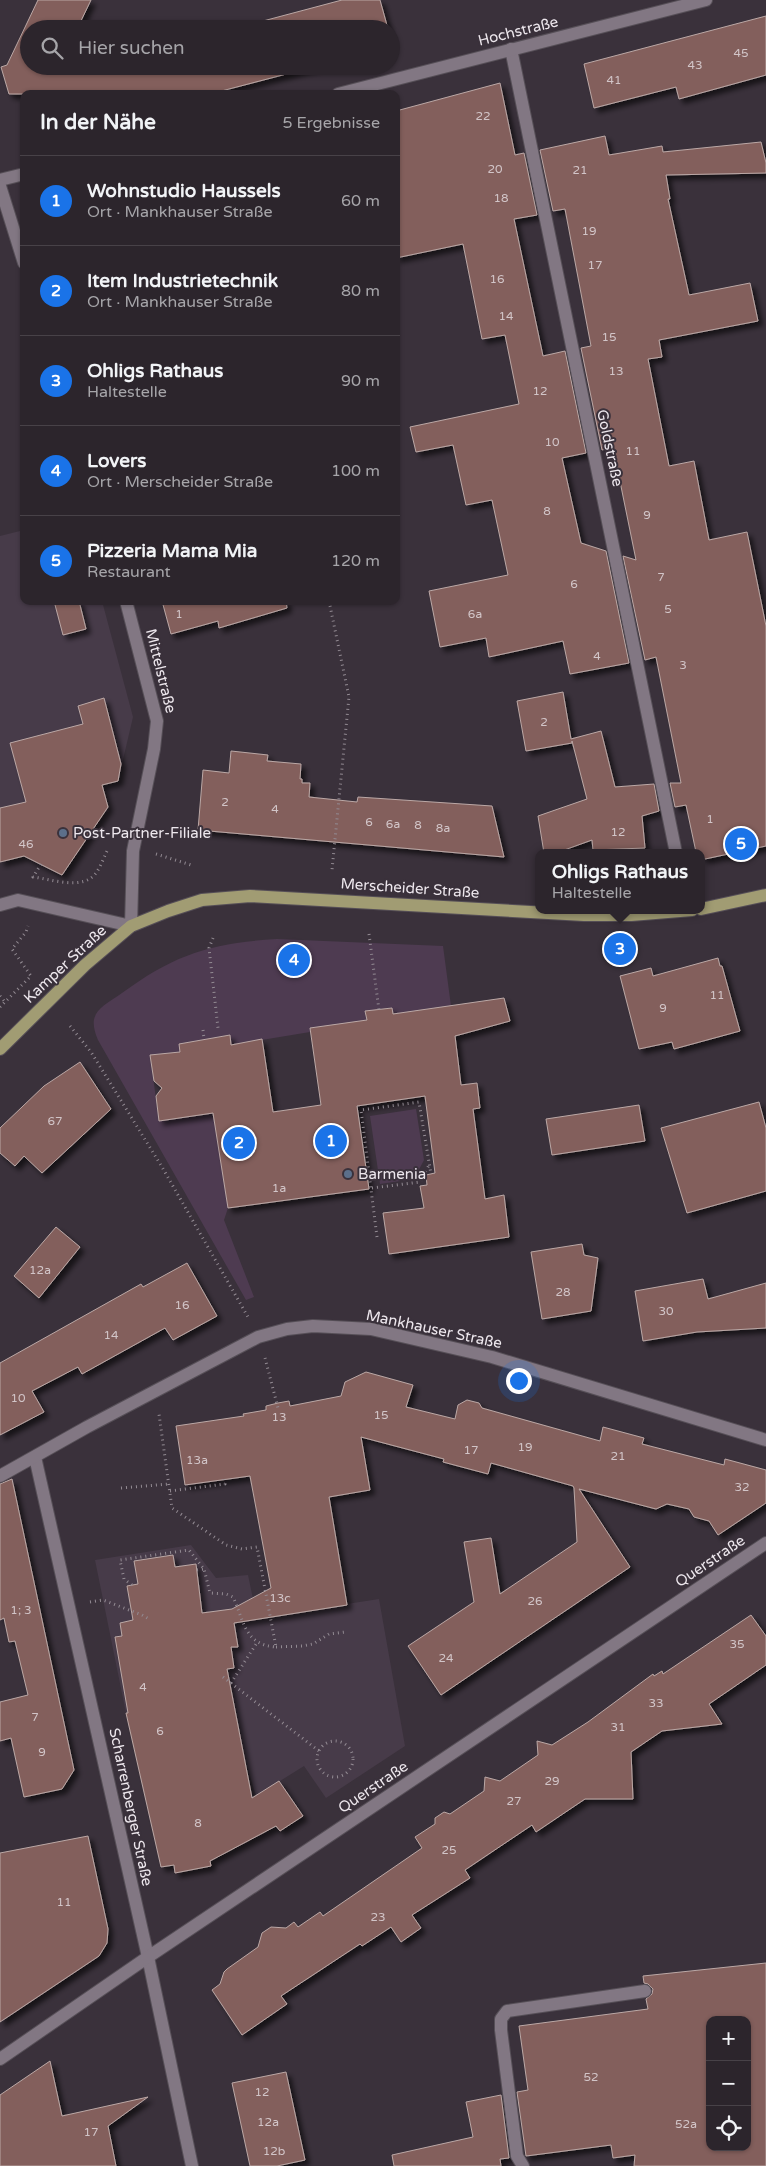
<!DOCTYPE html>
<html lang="de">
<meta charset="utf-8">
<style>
:root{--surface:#2c252c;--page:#383138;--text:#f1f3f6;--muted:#a6a5a9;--line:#484248;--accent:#1a73e8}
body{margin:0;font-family:"Varela Round",sans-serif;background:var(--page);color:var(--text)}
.controls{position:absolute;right:15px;bottom:15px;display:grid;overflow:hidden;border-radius:10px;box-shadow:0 1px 4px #0004}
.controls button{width:45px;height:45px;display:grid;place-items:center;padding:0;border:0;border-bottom:1px solid var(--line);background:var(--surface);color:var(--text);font:25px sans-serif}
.you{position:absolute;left:518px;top:1380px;width:18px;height:18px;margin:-12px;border:4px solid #fff;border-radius:50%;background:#1a73e8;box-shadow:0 0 0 8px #1a73e833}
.badge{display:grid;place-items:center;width:32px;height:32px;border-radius:50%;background:var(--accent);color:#fff;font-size:16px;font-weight:700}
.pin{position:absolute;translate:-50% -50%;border:2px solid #fff;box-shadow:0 1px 5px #0006}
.popup{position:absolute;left:535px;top:849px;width:170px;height:65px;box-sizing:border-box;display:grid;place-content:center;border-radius:10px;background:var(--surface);filter:drop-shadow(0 1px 4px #0005);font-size:16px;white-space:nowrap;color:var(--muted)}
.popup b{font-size:19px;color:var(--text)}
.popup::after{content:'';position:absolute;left:50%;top:100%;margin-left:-10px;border:10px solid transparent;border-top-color:var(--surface)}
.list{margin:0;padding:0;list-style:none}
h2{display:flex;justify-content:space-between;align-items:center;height:65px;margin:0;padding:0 20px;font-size:21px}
h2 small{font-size:16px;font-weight:400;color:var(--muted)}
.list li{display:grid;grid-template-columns:32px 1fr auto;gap:15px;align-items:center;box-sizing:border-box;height:90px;padding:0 20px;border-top:1px solid var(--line)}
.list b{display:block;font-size:19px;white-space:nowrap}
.list p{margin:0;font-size:16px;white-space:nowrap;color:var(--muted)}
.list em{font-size:16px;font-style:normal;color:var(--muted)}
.icon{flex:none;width:28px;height:28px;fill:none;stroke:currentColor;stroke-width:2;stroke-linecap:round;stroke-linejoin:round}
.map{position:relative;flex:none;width:766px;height:2166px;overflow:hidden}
.search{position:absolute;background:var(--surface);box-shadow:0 1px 4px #0004;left:20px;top:20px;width:380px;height:55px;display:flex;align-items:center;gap:12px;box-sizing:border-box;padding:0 18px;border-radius:28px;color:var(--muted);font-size:19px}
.panel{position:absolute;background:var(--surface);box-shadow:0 1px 4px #0004;left:20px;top:90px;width:380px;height:515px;border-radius:10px}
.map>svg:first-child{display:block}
.built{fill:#473b49}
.green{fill:#4e3b51}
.building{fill:#835f5b;stroke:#bba8a6;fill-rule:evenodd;filter:url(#shadow)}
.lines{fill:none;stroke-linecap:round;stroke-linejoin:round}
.minor-casing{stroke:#564f57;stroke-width:14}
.major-casing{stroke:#564f57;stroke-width:14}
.path{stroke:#938b93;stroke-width:3;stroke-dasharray:1 4;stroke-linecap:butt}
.minor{stroke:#827783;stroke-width:12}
.major{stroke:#a19c73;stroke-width:12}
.service-dot{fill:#5c6f8a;stroke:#3a313b;stroke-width:2}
.labels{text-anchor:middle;stroke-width:4;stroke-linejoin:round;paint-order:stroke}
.number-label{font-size:12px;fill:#d2c5c8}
.street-label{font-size:15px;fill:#ede7ed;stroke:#3a313b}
.poi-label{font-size:15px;fill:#ede7ed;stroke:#3a313b;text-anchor:start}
</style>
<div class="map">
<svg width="766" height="2166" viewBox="0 0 766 2166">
<defs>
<filter id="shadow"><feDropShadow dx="4.5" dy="4.5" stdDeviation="2.5" flood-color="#0009"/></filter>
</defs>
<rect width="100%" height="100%" fill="#3a313b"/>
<g class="built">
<polygon points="24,530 24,601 102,601 133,717 118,781 102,785 109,812 85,818 89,831 81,847 62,875 24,856 0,862 0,536"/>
<polygon points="191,1545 216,1578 248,1575 257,1618 379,1599 405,1746 326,1798 304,1766 256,1796 244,1756 231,1690 126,1713 95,1560"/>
</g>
<g class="green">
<path d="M277,939L443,946L451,1006L421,1010L393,1018L392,1008L365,1012L367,1023L310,1028V1032L231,1045L229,1035L180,1044V1052L150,1055L159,1121L213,1113L228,1208L224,1220L254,1297L246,1300L98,1040C86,1012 101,1008 122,993C175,954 211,943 277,939Z"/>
<polygon points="416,1109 424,1160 414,1179 380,1184 370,1116"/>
</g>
<g class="building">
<polygon points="38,0 91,0 77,29 29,29 29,66 317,66 210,94 9,94 1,67 7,65"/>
<polygon points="342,0 380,0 388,29 233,29"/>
<polygon points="766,16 766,75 679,99 676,87 594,108 584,64"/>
<polygon points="500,83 515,155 524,153 537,215 514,219 543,356 565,351 586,453 562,458 581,543 606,551 629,663 570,674 563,641 489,657 486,638 440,647 429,591 508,575 492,500 466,505 453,445 416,452 410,427 519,404 505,335 482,339 463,244 396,258 396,111"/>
<polygon points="605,136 609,155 662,146 663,152 761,142 766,163 766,173 666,175 670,199 668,199 689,295 750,283 758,321 659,340 662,357 648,359 669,466 694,461 709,540 747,532 766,626 766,846 705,859 701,856 701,853 696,852 686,805 675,807 670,783 681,783 656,657 645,660 623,556 636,560 613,447 602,450 581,348 591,346 565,209 553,211 540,150"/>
<polygon points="54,601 79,601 86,629 63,635"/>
<polygon points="162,601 286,601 287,608 219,628 218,621 171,634"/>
<polygon points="563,692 571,739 601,731 615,787 654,784 659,811 642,816 645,848 593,850 592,840 556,853 544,853 538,816 587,799 572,741 572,743 526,751 517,701"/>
<polygon points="104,698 121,764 118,781 102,785 108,807 62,875 24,856 0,862 0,808 26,802 10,743 83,724 78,706"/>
<polygon points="231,751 268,755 267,761 301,764 300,779 302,779 302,783 310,783 309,797 357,802 358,797 492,806 504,857 198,830 203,770 229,773"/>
<polygon points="718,958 720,966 722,966 740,1031 674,1049 672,1042 639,1049 620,976 651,968 653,976"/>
<polygon points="504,998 510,1021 455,1036 461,1085 477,1083 480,1108 473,1109 485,1199 504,1195 509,1237 389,1254 383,1213 424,1208 420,1186 427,1185 426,1175 435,1173 425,1096 357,1106 369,1189 228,1208 213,1113 159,1121 156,1096 162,1088 154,1081 150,1055 180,1052 179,1044 230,1035 231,1045 262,1039 273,1112 321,1105 310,1028 367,1020 365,1011 392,1008 393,1014"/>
<polygon points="80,1062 111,1109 42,1173 24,1156 15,1166 0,1153 0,1128 44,1086"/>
<polygon points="759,1102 766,1128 766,1191 687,1213 661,1128"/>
<polygon points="639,1105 645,1141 552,1155 546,1119"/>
<polygon points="56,1227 80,1247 39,1298 14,1276"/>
<polygon points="582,1244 584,1255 598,1258 591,1311 542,1319 531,1252"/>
<polygon points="187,1263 217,1316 173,1340 165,1328 82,1374 78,1367 32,1391 44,1412 0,1435 0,1363 141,1284 143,1287"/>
<polygon points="703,1279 708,1299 766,1283 766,1328 697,1332 643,1341 635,1291"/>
<polygon points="366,1372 413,1385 406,1407 455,1419 458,1405 467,1400 479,1403 482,1408 600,1441 603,1427 644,1438 642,1444 724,1465 725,1459 766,1470 766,1503 718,1535 709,1521 694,1517 689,1509 667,1504 656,1509 579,1489 630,1567 441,1695 408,1646 474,1602 464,1542 491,1538 500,1594 577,1542 574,1488 573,1486 491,1463 488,1474 443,1462 444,1459 361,1437 370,1490 329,1497 347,1605 234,1623 238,1647 231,1647 234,1668 227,1669 252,1798 279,1781 303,1816 280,1831 276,1826 210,1861 211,1866 175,1873 174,1865 161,1867 126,1713 128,1713 115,1637 122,1636 120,1623 133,1620 127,1586 138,1584 134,1561 173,1555 175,1567 196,1564 202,1613 232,1609 271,1588 250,1476 185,1485 176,1426 244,1416 243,1414 266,1410 266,1406 278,1403 289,1401 290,1406 341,1396 345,1382"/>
<polygon points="12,1479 74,1770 62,1789 24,1797 11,1738 0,1741 0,1702 28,1695 15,1641 9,1642 4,1618 0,1620 0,1484"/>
<polygon points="751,1615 766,1636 766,1665 709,1704 722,1724 662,1731 631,1752 633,1799 585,1799 536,1832 532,1825 465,1870 470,1878 412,1915 421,1928 401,1942 391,1927 362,1946 360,1944 281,1996 287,2004 242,2035 212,1990 220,1984 224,1972 227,1969 258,1947 262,1933 271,1927 286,1928 294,1922 298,1927 320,1912 323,1916 422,1848 415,1837 435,1824 435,1818 444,1812 450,1814 484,1791 485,1777 500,1781 538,1755 537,1741 552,1745 588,1722 653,1674 654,1676 662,1671 663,1674"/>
<polygon points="88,1836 108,1929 107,1943 99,1956 0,2022 0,1853"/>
<path d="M766,1963V2166H634L635,2155L613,2158L611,2145L526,2156L517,2092L528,2090L519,2026L648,2009L646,1999L652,1994L653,1989L648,1984L644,1983L643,1976ZM710,2020H747V2147H710Z"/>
<polygon points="50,2061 62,2116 148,2097 108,2126 116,2166 0,2166 0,2095"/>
<polygon points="286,2072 305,2160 277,2166 250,2166 232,2083"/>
<polygon points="501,2095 509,2158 500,2159 501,2166 394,2166 392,2155 473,2137 466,2102"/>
</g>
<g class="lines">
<defs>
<g id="minor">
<polyline points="511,49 676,853"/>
<polyline points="338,94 706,0"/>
<polyline points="0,180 24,174"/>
<polyline points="0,186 24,263"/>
<polyline points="0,905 18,900 131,926 133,851 154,749 157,721 126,601"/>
<polyline points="35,1457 148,1957 192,2166"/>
<polyline points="0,1476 87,1427 258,1337 287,1329 313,1326 371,1329 492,1357 766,1440"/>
<polyline points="0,2059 148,1957 766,1543"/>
<polyline points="523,2166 517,2156 501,2030 501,2019 507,2011 645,1991"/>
</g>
<g id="major">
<polyline points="701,909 766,895"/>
<polyline points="0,1049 85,965 131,926 168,911 202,900 250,896 584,915 631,915 692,910"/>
</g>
</defs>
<use href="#minor" class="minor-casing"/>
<use href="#major" class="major-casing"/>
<g class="path">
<polyline points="329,601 349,697 332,870"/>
<polyline points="156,854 191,865"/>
<path d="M41,864L33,877C51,879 83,891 96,873C101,866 104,857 108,849"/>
<polyline points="369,934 379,1010"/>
<polyline points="213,938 209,948 218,1028"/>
<polyline points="0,996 5,1002"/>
<polyline points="0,1007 31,976 12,949 26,932 28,926"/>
<polyline points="70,1026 91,1052 162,1167 248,1317"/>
<polyline points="203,1030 204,1039"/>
<polyline points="372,1188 420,1182 429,1165"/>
<polyline points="377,1237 361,1110 419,1102 431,1174"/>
<polyline points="265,1358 278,1408"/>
<polyline points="121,1488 169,1484"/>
<polyline points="170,1491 225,1484 224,1479"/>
<polyline points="197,1570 204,1569"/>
<path d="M132,1585L124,1579L120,1560L189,1550L204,1569L210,1593L226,1594L233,1597C244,1620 244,1645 276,1647L257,1547L242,1549L226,1545L172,1508L159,1414"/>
<polyline points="90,1602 103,1600 142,1615 149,1619"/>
<polyline points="276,1647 302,1646 313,1644 329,1634 345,1632"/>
<polyline points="223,1677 319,1751"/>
<polyline points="231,1683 258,1641"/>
<circle cx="335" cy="1759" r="18"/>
</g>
<use href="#minor" class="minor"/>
<use href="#major" class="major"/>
</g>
<g class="service-dot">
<circle cx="63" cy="833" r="5"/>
<circle cx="348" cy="1174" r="5"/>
</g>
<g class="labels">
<g class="number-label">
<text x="741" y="57">45</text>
<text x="695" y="69">43</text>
<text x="614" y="84">41</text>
<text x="483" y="120">22</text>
<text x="495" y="173">20</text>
<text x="580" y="174">21</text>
<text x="501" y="202">18</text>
<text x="589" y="235">19</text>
<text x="595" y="269">17</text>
<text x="497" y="283">16</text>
<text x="506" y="320">14</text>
<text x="609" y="341">15</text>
<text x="616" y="375">13</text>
<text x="540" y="395">12</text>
<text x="552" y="446">10</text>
<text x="633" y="455">11</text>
<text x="547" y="515">8</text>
<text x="647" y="519">9</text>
<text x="661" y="581">7</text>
<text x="574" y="588">6</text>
<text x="668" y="613">5</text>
<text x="179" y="618">1</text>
<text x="475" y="618">6a</text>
<text x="597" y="660">4</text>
<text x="683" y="669">3</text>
<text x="544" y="726">2</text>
<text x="225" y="806">2</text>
<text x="275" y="813">4</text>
<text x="710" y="823">1</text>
<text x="369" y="826">6</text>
<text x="393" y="828">6a</text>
<text x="418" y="829">8</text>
<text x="443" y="832">8a</text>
<text x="618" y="836">12</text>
<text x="26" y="848">46</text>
<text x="717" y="999">11</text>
<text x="663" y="1012">9</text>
<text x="55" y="1125">67</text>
<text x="279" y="1192">1a</text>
<text x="40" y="1274">12a</text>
<text x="563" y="1296">28</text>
<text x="182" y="1309">16</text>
<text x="666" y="1315">30</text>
<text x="111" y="1339">14</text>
<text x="18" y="1402">10</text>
<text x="381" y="1419">15</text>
<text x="279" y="1421">13</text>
<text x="525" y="1451">19</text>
<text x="471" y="1454">17</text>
<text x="618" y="1460">21</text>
<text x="197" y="1464">13a</text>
<text x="742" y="1491">32</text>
<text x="280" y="1602">13c</text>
<text x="535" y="1605">26</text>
<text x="21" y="1614">1; 3</text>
<text x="737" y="1648">35</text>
<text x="446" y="1662">24</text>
<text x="143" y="1691">4</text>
<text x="656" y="1707">33</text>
<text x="35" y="1721">7</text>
<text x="618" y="1731">31</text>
<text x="160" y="1735">6</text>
<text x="42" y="1756">9</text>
<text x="552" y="1785">29</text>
<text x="514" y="1805">27</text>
<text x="198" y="1827">8</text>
<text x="449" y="1854">25</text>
<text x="64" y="1906">11</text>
<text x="378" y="1921">23</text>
<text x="591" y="2081">52</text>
<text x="262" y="2096">12</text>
<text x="268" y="2126">12a</text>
<text x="686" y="2128">52a</text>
<text x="91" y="2136">17</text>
<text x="274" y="2155">12b</text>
</g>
<g class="street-label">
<text transform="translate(518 31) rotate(-14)" y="5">Hochstraße</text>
<text transform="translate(610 448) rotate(78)" y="5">Goldstraße</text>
<text transform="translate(161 671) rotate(76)" y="5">Mittelstraße</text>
<text transform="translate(410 888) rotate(4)" y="5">Merscheider Straße</text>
<text transform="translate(65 964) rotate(-43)" y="5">Kamper Straße</text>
<text transform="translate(434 1329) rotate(12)" y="5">Mankhauser Straße</text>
<text transform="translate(710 1561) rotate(-34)" y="5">Querstraße</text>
<text transform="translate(373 1787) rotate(-34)" y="5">Querstraße</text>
<text transform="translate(131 1807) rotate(78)" y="5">Scharrenberger Straße</text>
</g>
<g class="poi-label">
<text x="73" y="838">Post-Partner-Filiale</text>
<text x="358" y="1179">Barmenia</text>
</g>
</g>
</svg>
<div class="controls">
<button>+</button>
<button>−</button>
<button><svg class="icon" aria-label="locate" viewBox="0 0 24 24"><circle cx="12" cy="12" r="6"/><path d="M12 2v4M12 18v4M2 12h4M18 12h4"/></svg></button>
</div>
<div class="you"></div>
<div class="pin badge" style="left:331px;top:1141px">1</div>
<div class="pin badge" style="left:239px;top:1143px">2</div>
<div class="pin badge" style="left:620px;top:949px">3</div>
<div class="popup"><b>Ohligs Rathaus</b>Haltestelle</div>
<div class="pin badge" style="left:294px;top:960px">4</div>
<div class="pin badge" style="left:741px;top:844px">5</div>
<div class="search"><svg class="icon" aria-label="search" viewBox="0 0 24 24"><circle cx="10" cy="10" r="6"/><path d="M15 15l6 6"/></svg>Hier suchen</div>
<section class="panel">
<h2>In der Nähe<small>5 Ergebnisse</small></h2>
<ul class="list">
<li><span class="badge">1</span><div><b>Wohnstudio Haussels</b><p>Ort · Mankhauser Straße</p></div><em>60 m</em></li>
<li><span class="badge">2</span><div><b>Item Industrietechnik</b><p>Ort · Mankhauser Straße</p></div><em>80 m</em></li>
<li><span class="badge">3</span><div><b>Ohligs Rathaus</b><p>Haltestelle</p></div><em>90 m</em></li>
<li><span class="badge">4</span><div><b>Lovers</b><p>Ort · Merscheider Straße</p></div><em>100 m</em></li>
<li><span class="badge">5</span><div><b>Pizzeria Mama Mia</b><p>Restaurant</p></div><em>120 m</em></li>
</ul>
</section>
</div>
